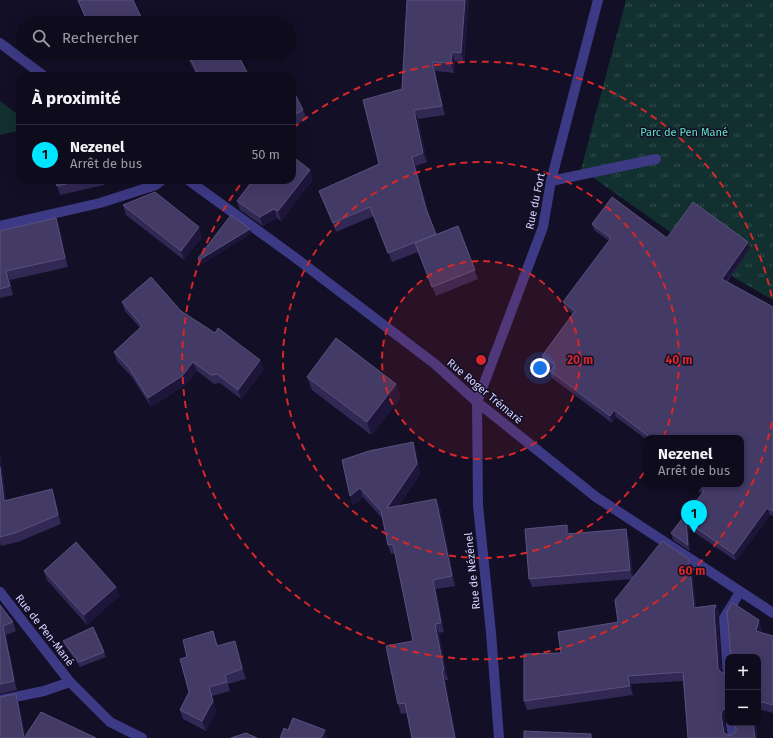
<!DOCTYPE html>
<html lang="fr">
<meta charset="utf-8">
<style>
:root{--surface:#0e0b1c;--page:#1c1929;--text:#f1f3f6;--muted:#9b9ba3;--line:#2e2b3b;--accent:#00e5ff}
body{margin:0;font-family:"Fira Sans",sans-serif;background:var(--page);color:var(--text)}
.controls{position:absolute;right:12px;bottom:12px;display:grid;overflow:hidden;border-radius:8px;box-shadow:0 4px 16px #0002}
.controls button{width:36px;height:36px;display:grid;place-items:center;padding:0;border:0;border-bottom:1px solid var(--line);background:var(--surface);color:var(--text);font:20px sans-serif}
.you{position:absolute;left:540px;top:368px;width:14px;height:14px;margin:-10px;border:3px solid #fff;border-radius:50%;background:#1a73e8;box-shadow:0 0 0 6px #1a73e833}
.badge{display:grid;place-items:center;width:26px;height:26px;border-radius:50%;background:var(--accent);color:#111;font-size:13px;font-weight:700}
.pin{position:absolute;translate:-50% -33px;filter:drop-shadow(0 1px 2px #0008)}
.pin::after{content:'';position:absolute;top:21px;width:14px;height:12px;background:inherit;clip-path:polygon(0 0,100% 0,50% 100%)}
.popup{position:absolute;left:644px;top:435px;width:100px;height:52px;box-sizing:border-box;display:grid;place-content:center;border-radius:8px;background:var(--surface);filter:drop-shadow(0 1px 3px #0005);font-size:13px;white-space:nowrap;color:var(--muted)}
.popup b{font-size:15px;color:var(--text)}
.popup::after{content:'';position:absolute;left:50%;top:100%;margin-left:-8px;border:8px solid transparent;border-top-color:var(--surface)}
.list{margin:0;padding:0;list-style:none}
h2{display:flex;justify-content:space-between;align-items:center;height:52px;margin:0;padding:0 16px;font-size:17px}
h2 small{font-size:13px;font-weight:400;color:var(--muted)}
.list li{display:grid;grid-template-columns:26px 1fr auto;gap:12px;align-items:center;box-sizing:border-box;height:60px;padding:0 16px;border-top:1px solid var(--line)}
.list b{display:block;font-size:15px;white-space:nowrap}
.list p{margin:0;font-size:13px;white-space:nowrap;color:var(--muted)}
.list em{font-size:13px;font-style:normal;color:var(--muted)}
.icon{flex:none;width:22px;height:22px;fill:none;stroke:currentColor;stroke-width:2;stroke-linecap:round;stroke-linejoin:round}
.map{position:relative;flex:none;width:773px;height:738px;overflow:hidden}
.search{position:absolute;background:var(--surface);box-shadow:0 4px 16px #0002;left:16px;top:16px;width:280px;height:44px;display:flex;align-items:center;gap:10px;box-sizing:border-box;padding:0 14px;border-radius:22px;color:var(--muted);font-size:15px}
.panel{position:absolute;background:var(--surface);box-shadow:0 4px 16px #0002;left:16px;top:72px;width:280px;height:112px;border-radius:12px}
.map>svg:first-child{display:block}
.grass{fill:#12302f}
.park{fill:url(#park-tufts)}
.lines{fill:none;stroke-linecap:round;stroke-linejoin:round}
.minor{stroke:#3d3a85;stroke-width:10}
.wall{fill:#312854}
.shaded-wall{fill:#1d163a}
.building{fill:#433a66;stroke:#5a527e}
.ring{fill:none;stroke:#d62828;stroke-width:2;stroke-dasharray:7 5}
.labels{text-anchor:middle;stroke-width:3;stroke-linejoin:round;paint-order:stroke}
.park-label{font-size:11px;fill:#5fe0c0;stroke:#130f26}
.street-label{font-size:11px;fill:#d9d4ff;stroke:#130f26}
.centre{fill:#d62828;stroke:#130f26;stroke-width:2}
.ring-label{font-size:12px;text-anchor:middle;font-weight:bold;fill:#d62828;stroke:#130f26;stroke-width:3;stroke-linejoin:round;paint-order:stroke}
</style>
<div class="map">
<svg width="773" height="738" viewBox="0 0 773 738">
<defs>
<pattern id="park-tufts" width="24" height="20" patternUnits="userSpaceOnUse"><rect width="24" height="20" fill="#12302f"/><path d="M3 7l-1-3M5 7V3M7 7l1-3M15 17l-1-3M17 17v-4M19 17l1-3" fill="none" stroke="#344d4e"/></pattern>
</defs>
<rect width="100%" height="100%" fill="#130f26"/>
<polygon class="grass" points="0,101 20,116 20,137 18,131 0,135"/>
<polygon class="park" points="626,0 773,0 773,300 738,280 581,169"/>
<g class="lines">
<g class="minor">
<polyline points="0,43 44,76"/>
<polyline points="188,180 293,256 435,364 477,402 596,497 773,613"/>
<polyline points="551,181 656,159"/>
<polyline points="0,226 100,203 156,185 162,180"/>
<polyline points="0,592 70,682 110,722 142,738"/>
<polyline points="728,676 724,618 740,592"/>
<polyline points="0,700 44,691 70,682"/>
<polyline points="731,723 733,738"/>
<polyline points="499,738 491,633 478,505 477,402 543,227 551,181 598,0"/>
</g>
</g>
<g class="wall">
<polygon points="77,0 133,0 144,23 88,23"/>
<polygon points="469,0 464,63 455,61 454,73 435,71 445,115 418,119 427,162 416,166 429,216 436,234 458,226 478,279 436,296 418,252 392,262 374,216 336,232 319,191 379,164 402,89"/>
<polygon points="186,53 249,76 197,76 189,60"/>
<polygon points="292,88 303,110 307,119 292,127"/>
<polygon points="313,179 281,221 277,218 263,226 240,210 237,201"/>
<polygon points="55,180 103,180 104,185 60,195"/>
<polygon points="123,205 202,237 184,260 126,215"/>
<polygon points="56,218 59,227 68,267 10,280 13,295 0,298 0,231"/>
<polygon points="592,224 667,238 750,248 727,282 773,307 773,516 770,515 736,561 688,528 690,551 673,540 671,533 702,494 688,484 741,484 741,438 647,438 647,440 616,417 612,423 552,378 550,371 552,368 544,362 542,356 573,314 566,308 563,302 609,241 594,230"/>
<polygon points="122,302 181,311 264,369 241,399 220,383 214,384 197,371 185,385 151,407 132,377 117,361 114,352 140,328 125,311"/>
<polygon points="307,377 401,397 371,435 312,390"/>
<polygon points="413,442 416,452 420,474 398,506 440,508 455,586 436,589 444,632 439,633 448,680 445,680 456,738 412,738 407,713 401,714 398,704 413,641 395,553 391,554 388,545 383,519 363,497 353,505 350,496"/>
<polygon points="0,452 6,500 55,498 61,524 18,542 1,546 0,542"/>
<polygon points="567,525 570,533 629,538 633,577 689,559 692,568 696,607 716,605 719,614 718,618 721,672 725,674 728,673 728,718 725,720 725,724 726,734 728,735 731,735 736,732 736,729 735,723 756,723 757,738 688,738 683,681 631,684 633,695 527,710 524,701 561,653 618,622 632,579 532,587 529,579"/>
<polygon points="44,571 116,587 119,596 87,625 47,580"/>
<polygon points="0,605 13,622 16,631 6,635 17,690 0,694"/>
<polygon points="762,629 761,633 773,636 773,713 758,709 758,657 731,657"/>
<polygon points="213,631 218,646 238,650 246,679 228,684 230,691 212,696 216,711 206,731 183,719 180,710 189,692 187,657"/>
<polygon points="63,641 104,652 106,657 80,667 65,646"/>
</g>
<g class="shaded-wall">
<polygon points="465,0 469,0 464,63 461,53"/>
<polygon points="452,52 455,61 454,73 451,63"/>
<polygon points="432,62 435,71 445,115 442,106"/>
<polygon points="414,110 418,119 427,162 423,153"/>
<polygon points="412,157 416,166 429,218 426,209"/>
<polygon points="310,170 313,179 281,221 278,211"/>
<polygon points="274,209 277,218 263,226 260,217"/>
<polygon points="56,218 59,227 68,267 65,258"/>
<polygon points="199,227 202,237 184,260 181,251"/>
<polygon points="250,229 251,234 201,265 199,260"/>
<polygon points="748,242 750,248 724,285 722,279"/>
<polygon points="6,271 10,280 13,295 10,286"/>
<polygon points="260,360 264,369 241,399 238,390"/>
<polygon points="193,362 197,371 185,385 151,407 148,398"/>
<polygon points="396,384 401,397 371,435 367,422"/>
<polygon points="614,410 616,417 612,423 610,416"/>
<polygon points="413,442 416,452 420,474 390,517 387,508"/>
<polygon points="0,452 8,509 4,501 0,467"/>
<polygon points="360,488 363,497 353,505 350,496"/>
<polygon points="52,489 55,498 61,524 58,515"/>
<polygon points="436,499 440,508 455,586 452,576"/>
<polygon points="767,508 770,515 736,561 734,554"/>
<polygon points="686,521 688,528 690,551 688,545"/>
<polygon points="567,525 570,534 567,534"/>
<polygon points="626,529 629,538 633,579 630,570"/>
<polygon points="689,559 692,568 697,616 694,608"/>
<polygon points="433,580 436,589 444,632 441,623"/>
<polygon points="116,587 119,596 87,625 84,615"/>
<polygon points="716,605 719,614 718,618 722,676 718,668 714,610"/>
<polygon points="759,620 762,629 759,640 756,631"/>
<polygon points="435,624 439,633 448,680 444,670"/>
<polygon points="3,626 6,635 17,690 14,681"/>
<polygon points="235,641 238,650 246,679 242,669"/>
<polygon points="442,671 445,680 456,738 455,738"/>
<polygon points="628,676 631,684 633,695 630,686"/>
<polygon points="209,687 216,711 206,731 202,721"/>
<polygon points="16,694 19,703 26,738 24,738"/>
<polygon points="724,709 727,718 725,720 725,724 727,738 724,733 721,715 722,711"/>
<polygon points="753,723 756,723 757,738 755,738"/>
<polygon points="325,730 328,738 321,738"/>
</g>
<g class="building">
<polygon points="78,0 133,0 144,23 88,23"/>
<polygon points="407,0 465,0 461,53 452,52 451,63 432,62 442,106 414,110 423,153 412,157 426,209 436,234 388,253 370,207 333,223 319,191 379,164 363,100 402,89"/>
<polygon points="187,53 237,53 249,76 199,76"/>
<polygon points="292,88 303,110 292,116"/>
<polygon points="292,156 310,170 278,211 274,209 260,217 237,201 253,180 292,180"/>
<polygon points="55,180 83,180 57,186"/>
<polygon points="155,192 199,227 181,251 123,205"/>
<polygon points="612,197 667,238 693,202 748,242 722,279 773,307 773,511 767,508 734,554 686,521 688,545 671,533 704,491 695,484 741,484 741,438 651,438 614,410 610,416 550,371 555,365 542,356 575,311 563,302 611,238 592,224"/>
<polygon points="231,215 250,229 199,260 198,258"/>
<polygon points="56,218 65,258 6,271 10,286 0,289 0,231"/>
<polygon points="458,226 475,270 432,287 415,243"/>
<polygon points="151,277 181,311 215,333 218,328 260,360 238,390 217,374 211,375 193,362 182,376 148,398 129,368 114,352 142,326 122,302"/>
<polygon points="336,338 396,384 367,422 307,377"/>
<polygon points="413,442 417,464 387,508 436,499 452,576 433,580 441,623 435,624 444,670 442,671 455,738 412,738 405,703 398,704 386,646 413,641 393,544 388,545 381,511 360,488 350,496 342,460 369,451"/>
<polygon points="0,467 4,501 52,489 58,515 15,533 0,537"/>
<polygon points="567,525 567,534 626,529 630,570 529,579 525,529"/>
<polygon points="662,541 689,559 694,608 716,605 714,610 718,668 719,670 722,673 725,674 728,673 728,708 724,709 722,711 721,715 724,733 728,735 731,735 736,732 736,729 735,723 753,723 755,738 688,738 683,672 628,676 630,686 524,701 524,654 561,653 558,632 618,622 615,600"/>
<polygon points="76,542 116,587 84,615 44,571"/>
<polygon points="732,603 733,603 759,620 756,631 773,636 773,705 758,701 758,657 731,657 727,611"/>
<polygon points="0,605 13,622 3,626 14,681 0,684"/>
<polygon points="93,627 104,652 79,662 63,641"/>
<polygon points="213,631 217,646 235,641 242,669 225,675 227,682 209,687 213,701 202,721 180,710 189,692 180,659 187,657 183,640"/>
<polygon points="16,694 24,738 41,712 96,738 0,738 0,697"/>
<polygon points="293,718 325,730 321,738 280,738 284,728 288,730"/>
<polygon points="524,731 591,734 591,738 524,738"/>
<polygon points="246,733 257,738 231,738"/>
</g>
<circle cx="481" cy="360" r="99" fill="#d62828" fill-opacity=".12"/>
<g class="ring">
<circle cx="481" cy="360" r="99"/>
<circle cx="481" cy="360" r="198"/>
<path d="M772 422A298 298 0 1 1 243 181M293 128A298 298 0 0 1 772 298"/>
</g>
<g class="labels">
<g class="park-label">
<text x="684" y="136">Parc de Pen Mané</text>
</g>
<g class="street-label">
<text transform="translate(535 201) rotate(-78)" y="4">Rue du Fort</text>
<text transform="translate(485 391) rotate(40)" y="4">Rue Roger Trémaré</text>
<text transform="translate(472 571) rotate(-96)" y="4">Rue de Nézénel</text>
<text transform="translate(45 630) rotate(52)" y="4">Rue de Pen-Mané</text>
</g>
</g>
<circle cx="481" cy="360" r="6" class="centre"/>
<g class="ring-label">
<text x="580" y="364">20 m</text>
<text x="679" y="364">40 m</text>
<text x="692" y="575">60 m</text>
</g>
</svg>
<div class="controls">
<button>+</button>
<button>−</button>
</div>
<div class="you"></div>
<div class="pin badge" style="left:694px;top:533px">1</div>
<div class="popup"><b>Nezenel</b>Arrêt de bus</div>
<div class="search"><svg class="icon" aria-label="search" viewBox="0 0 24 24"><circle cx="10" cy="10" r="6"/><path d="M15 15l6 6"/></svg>Rechercher</div>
<section class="panel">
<h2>À proximité<small></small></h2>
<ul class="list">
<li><span class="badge">1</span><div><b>Nezenel</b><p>Arrêt de bus</p></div><em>50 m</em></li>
</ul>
</section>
</div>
